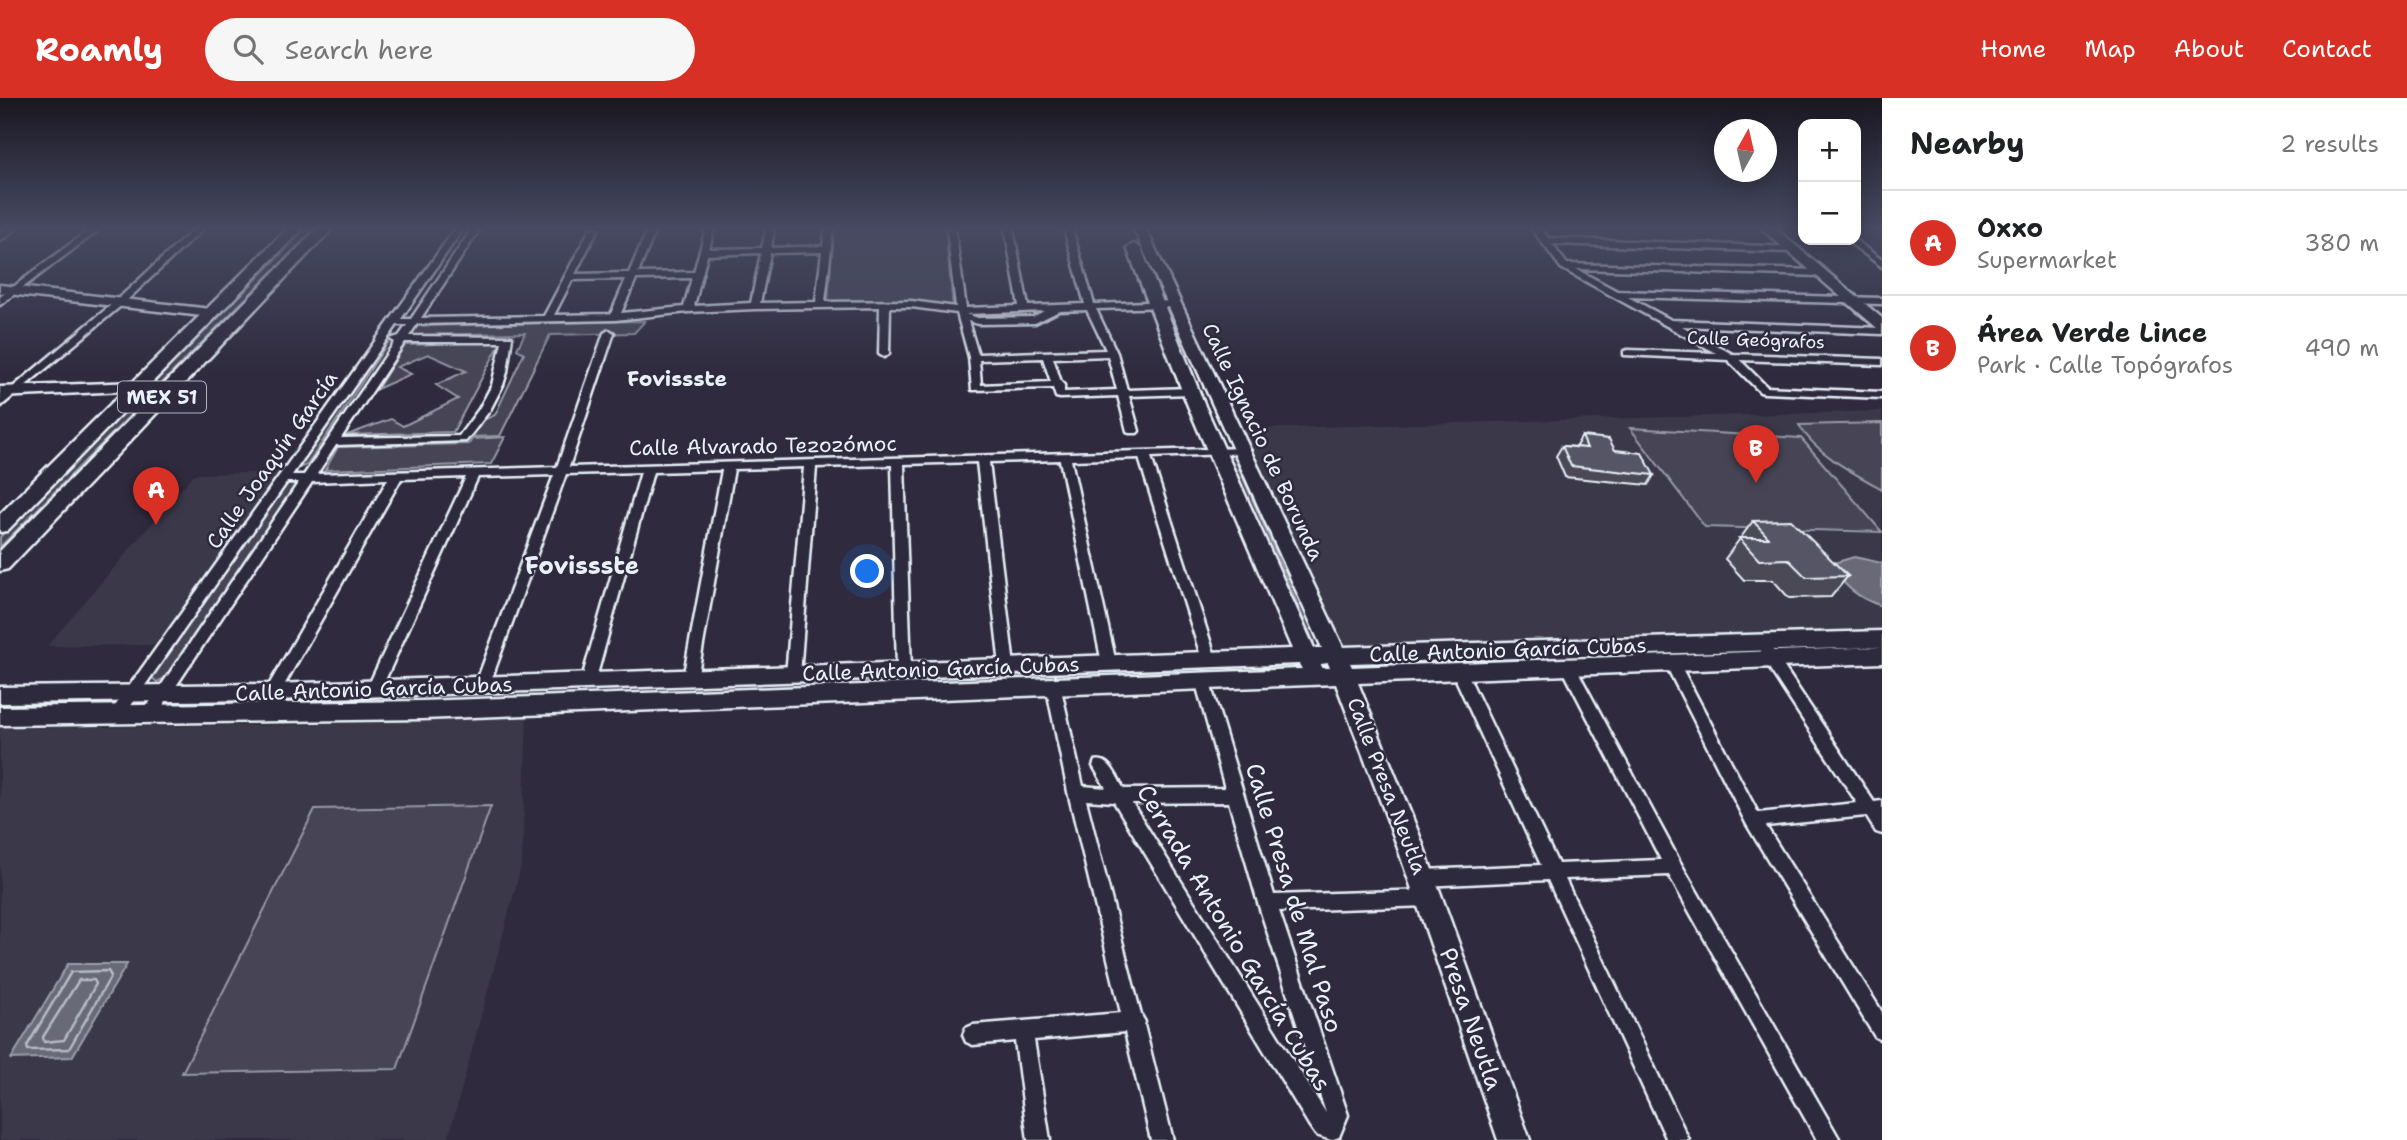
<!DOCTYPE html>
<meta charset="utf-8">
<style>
:root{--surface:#fff;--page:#f6f6f6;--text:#202124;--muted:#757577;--line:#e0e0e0;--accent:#d93025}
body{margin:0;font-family:"Shantell Sans",sans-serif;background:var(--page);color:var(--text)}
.controls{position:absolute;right:21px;top:21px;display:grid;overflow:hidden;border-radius:14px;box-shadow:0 4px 18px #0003}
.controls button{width:63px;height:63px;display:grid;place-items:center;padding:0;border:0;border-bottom:2px solid var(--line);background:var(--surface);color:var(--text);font:35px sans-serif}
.compass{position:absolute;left:1714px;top:21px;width:63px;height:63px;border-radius:50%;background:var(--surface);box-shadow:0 4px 18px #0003;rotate:8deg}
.you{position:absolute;left:868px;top:474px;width:24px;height:24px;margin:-18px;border:5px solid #fff;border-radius:50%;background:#1a73e8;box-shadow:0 0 0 10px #1a73e833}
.badge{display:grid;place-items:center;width:46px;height:46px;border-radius:50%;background:var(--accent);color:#fff;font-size:23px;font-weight:700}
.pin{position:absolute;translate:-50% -58px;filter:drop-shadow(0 2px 4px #0008)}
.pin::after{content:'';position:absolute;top:37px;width:24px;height:21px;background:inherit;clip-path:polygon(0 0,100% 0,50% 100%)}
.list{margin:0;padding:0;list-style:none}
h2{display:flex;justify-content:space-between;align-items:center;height:91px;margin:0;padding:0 28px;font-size:30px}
h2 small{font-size:23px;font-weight:400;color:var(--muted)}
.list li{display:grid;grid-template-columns:46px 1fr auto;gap:21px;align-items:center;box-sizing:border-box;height:105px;padding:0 28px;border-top:2px solid var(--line)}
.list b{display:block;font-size:26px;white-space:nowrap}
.list p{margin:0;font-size:23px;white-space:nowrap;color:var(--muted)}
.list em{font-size:23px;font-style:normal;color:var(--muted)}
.icon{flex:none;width:38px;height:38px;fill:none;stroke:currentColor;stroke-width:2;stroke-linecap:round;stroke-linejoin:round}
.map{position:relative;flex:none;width:1882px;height:1042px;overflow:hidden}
header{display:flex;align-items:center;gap:42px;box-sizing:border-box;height:98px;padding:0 35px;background:var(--accent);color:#fff}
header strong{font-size:33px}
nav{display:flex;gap:38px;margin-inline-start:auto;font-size:24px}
.search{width:490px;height:63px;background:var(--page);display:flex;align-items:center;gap:18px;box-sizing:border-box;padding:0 24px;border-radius:38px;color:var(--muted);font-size:26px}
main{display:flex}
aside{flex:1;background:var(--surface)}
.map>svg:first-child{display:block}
.built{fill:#3b3749}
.green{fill:#464455;stroke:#979aa6;stroke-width:2}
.water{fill:#696978;stroke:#9c9fab;stroke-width:2}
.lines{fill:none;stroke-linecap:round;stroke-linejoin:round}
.shore{stroke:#b5bbc5;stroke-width:2.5}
.street-casing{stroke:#e8f1f8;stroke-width:5}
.secondary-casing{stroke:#e8f1f8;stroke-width:5}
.primary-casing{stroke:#e8f1f8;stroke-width:5}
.street{fill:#2f2a3d;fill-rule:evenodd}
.secondary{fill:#2f2a3d;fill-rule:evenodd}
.primary{fill:#2f2a3d;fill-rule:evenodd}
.wall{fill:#4b4957;stroke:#e8f1f8;stroke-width:2}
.building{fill:#575565;stroke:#e8f1f8;stroke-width:2}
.labels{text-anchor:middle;stroke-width:5;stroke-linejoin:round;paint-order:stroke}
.far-street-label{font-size:18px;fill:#e8f1f8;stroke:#2f2a3d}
.shield{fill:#2f2a3d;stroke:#b0b5c0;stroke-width:2}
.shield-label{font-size:19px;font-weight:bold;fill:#e8f1f8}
.far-quarter-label{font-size:21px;font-weight:bold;fill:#e8f1f8;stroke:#2f2a3d}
.street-label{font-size:21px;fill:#e8f1f8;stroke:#2f2a3d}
.quarter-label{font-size:24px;font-weight:bold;fill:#e8f1f8;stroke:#2f2a3d}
.near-street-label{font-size:24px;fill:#e8f1f8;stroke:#2f2a3d}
</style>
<header>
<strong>Roamly</strong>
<div class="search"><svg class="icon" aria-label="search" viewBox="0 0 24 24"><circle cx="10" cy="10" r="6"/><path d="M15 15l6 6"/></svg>Search here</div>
<nav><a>Home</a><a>Map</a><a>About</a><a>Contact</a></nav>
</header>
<main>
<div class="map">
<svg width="1882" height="1042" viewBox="0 0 1882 1042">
<rect width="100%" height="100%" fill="#2f2a3d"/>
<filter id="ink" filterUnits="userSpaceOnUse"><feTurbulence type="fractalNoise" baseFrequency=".0143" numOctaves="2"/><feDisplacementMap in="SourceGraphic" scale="14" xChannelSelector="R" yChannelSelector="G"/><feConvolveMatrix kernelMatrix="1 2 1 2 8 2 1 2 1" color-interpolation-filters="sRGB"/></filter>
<g filter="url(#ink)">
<g class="built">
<polygon points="1882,313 1882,533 1766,537 1340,548 1240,331"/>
<polygon points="281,374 155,547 47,548 194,376"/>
<polygon points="527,619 522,765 448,1042 0,1042 0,630 289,627"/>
</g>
<g class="green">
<polygon points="307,131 314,131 0,449 0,439"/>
<polygon points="834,131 945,131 953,210 911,203 828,205"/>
<polygon points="645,223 634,235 550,237 500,338 473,339 483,322 495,317 524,255 517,251 525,235 411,237 417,228"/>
<polygon points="501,244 453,334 347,337 391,321 403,328 458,301 436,287 466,273 428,256 397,269 411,276 377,291 405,247"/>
<polygon points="388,245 307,367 299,370 384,247"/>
<path d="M1882,325V391C1853,375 1816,356 1799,327Z"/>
<polygon points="1630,330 1801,340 1882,434 1705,429"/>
<polygon points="505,339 491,366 325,372 338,349 469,346 472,341"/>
<polygon points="1232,354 1314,544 1312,550 1225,356"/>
<polygon points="286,386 294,386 294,389 169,578 157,584 150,578"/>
<polygon points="491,708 397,971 182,975 315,711"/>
</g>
<g class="water">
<path d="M1854,459L1882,465V508C1860,501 1839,487 1834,465Z"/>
<polygon points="68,866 127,866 72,959 11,961"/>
</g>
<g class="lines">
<g class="shore">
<polygon points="108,873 111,878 69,951 28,952 27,948 71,874"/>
<polygon points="79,882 94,882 96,886 64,942 44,944 43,939"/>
</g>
<defs>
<g id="street">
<polygon points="6,131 16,131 0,143 0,136"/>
<polygon points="90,131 100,131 0,207 0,199"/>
<polygon points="194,131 203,131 123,206 0,309 0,300 117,202"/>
<path d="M455,131H463L401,221H411L472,131H480L421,220L544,218L590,131H598L575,176L629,175L648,131H656L638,175L694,174L706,131H714L709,151L762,150L766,131H774L771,150L823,148L825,131H833L825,204L911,203L956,209L947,131H955L966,210L1019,208L1005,131H1013L1028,208L1085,206L1064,131H1072L1094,206L1173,203L1178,206L1173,209L1096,211L1117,255L1127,292L1191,290L1196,293L1191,296L1129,298L1139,333L1137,335H1129L1127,333L1118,298L1060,300L1056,299L1053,290L972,292L969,259L957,215L911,209H890L889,256L884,259L879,256L880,209L755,211L688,214L615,222L417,226L409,238L512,239L507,274L503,287L490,312L466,343L336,347L317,376L557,369L604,235L609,232L614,235L569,369L1245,350L1251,353L1249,355L1151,359L1216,561L1214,565H1204L1202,561L1139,360L1071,362L1116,565L1114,569H1104L1102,565L1060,362L989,364L1014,568L1012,572H1002L1000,568L977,364L904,366L911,572L909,576H899L897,572L892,367L816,369L800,577L798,581H788L786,577L804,369L734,371L697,581L695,585H685L683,581L722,372L653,374L595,584L593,588H583L581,584L641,374L566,376L489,588L487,592H477L475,588L554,377L478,379L381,591L379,595H369L367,591L466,379L401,381L278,598H268L265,594L388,381L312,384L156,618H146L143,614L146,610L299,384H287L123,619H113L110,615L113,611ZM822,154L816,204L760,205L770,155ZM761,155L751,205L694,208L707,157ZM692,180L684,209L621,215L636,181ZM626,181L611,216L554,217L572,182ZM1087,212L1106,252L978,256L968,223L978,226L1035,225L1059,213ZM1044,213L1033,219L978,220L966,216ZM397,227H407L399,238L390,241L395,244L304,377H292ZM405,244H502L492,287L479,311L459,338L341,340ZM1108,258L1117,292L1064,294V287L1061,284L1053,260ZM1043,260L1051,284L981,287L979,262Z"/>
<polygon points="1532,131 1541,131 1548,140 1794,149 1794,153 1791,154 1552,146 1567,166 1820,172 1825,175 1820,178 1576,171 1617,193 1882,200 1882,206 1628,199 1671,222 1882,230 1882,236 1682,228 1732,256 1882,261 1882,267 1740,262 1767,289 1882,294 1882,300 1764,295 1760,294 1728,262 1624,257 1624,253 1628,252 1716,255 1561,170"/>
<polygon points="1846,142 1855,142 1882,162 1882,169"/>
<polygon points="1767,550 1772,551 1874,704 1882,703 1882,736 1876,734 1866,718 1766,728 1882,914 1882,942 1875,939 1747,727 1665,565 1667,561 1677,561 1758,715 1857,705 1762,559 1760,555 1762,551"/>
<polygon points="1569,565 1574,566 1576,570 1680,764 1840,1042 1817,1042 1669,777 1565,781 1689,1042 1667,1042 1548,782 1423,788 1417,785 1414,780 1417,775 1423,772 1541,767 1452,573 1454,569 1464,569 1466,573 1558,766 1661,762 1562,570 1564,566"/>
<path d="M1202,577L1207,578L1209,582L1274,797L1429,792L1435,794L1438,800L1435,806L1429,808L1279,813L1348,1017L1339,1039L1331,1042L1316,1037L1309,1027L1114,704L1086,702L1141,917L1145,924L1144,927L1173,1042H1151L1125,934L1034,942L1050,1042H1028L1015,943L973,947L966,944L963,937L966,930L973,927L1121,915L1068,694L1046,587L1048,583H1058L1060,587L1083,688L1106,690L1093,668L1095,663C1110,659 1117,680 1124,691L1225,690L1195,582L1197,578ZM1229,704L1258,805L1326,1015L1132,705Z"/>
</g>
<g id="secondary">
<path d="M1134,131H1146L1343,549L1882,533V549L1350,565L1352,569L1882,549V565L1358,585L1419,736L1530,1042H1498L1393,736L1336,586L422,621L0,627V609L422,603L1302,571L1299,566L273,602L0,605V589L273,586L1292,551L1188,308L1127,150L1134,146L1141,150L1205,308L1314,550H1322ZM1328,565L1330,570H1321V566Z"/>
<polygon points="1762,131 1776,131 1882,220 1882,231 1877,230"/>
<polygon points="0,187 211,211 218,215 211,219 0,195"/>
<polygon points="138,284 146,289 144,292 0,299 0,289"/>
</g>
<g id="primary">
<polygon points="287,131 302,131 7,433 0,434 0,416"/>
<polygon points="317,131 332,131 8,471 0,473 0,453"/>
</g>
</defs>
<use href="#street" class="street-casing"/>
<use href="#secondary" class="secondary-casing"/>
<use href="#primary" class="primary-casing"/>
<use href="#street" class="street"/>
<use href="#secondary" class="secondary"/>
<use href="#primary" class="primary"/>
</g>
<g class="wall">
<polygon points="1582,338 1615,352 1654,377 1648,387 1565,379 1556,358 1562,348 1577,349 1576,348"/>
<polygon points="1753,423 1848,478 1831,499 1789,500 1773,482 1744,482 1725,461"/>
</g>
<g class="building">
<polygon points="1582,338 1609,341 1615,352 1642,355 1654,377 1571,368 1562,348 1587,350"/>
<polygon points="1791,422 1848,478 1806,479 1788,461 1759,462 1739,440 1769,440 1753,423"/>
</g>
</g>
<linearGradient id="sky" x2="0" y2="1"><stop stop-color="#1a1722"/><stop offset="0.47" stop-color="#474a62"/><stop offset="1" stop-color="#474a62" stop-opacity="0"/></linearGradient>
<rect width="1882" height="277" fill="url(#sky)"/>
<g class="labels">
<g class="far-street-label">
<text transform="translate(1756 242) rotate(2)" y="6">Calle Geógrafos</text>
</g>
<rect class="shield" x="118" y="283.5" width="88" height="31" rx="5"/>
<g class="shield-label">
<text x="162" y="306">MEX 51</text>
</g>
<g class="far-quarter-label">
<text x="677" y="288">Fovissste</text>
</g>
<g class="street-label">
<text transform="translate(1263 344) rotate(65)" y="7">Calle Ignacio de Borunda</text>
<text transform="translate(763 348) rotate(-1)" y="7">Calle Alvarado Tezozómoc</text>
<text transform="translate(272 362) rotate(-55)" y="7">Calle Joaquín García</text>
<text transform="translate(1508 552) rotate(-2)" y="7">Calle Antonio García Cubas</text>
<text transform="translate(941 571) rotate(-2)" y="7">Calle Antonio García Cubas</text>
<text transform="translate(374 591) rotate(-2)" y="7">Calle Antonio García Cubas</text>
<text transform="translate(1387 688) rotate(69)" y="7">Calle Presa Neutla</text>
</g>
<g class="quarter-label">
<text x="582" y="476">Fovissste</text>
</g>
<g class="near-street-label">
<text transform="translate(1294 800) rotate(73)" y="8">Calle Presa de Mal Paso</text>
<text transform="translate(1234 840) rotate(59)" y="8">Cerrada Antonio García Cubas</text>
<text transform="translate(1471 921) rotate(71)" y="8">Presa Neutla</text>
</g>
</g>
</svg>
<div class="controls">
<button>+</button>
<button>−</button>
</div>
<svg class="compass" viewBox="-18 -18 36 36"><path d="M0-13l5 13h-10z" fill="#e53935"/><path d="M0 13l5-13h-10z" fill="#757577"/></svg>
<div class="you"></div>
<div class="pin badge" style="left:156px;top:427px">A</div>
<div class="pin badge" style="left:1756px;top:385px">B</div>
</div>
<aside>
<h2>Nearby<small>2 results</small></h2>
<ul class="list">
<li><span class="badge">A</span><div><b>Oxxo</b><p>Supermarket</p></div><em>380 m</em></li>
<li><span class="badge">B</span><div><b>Área Verde Lince</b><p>Park · Calle Topógrafos</p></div><em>490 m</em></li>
</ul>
</aside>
</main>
